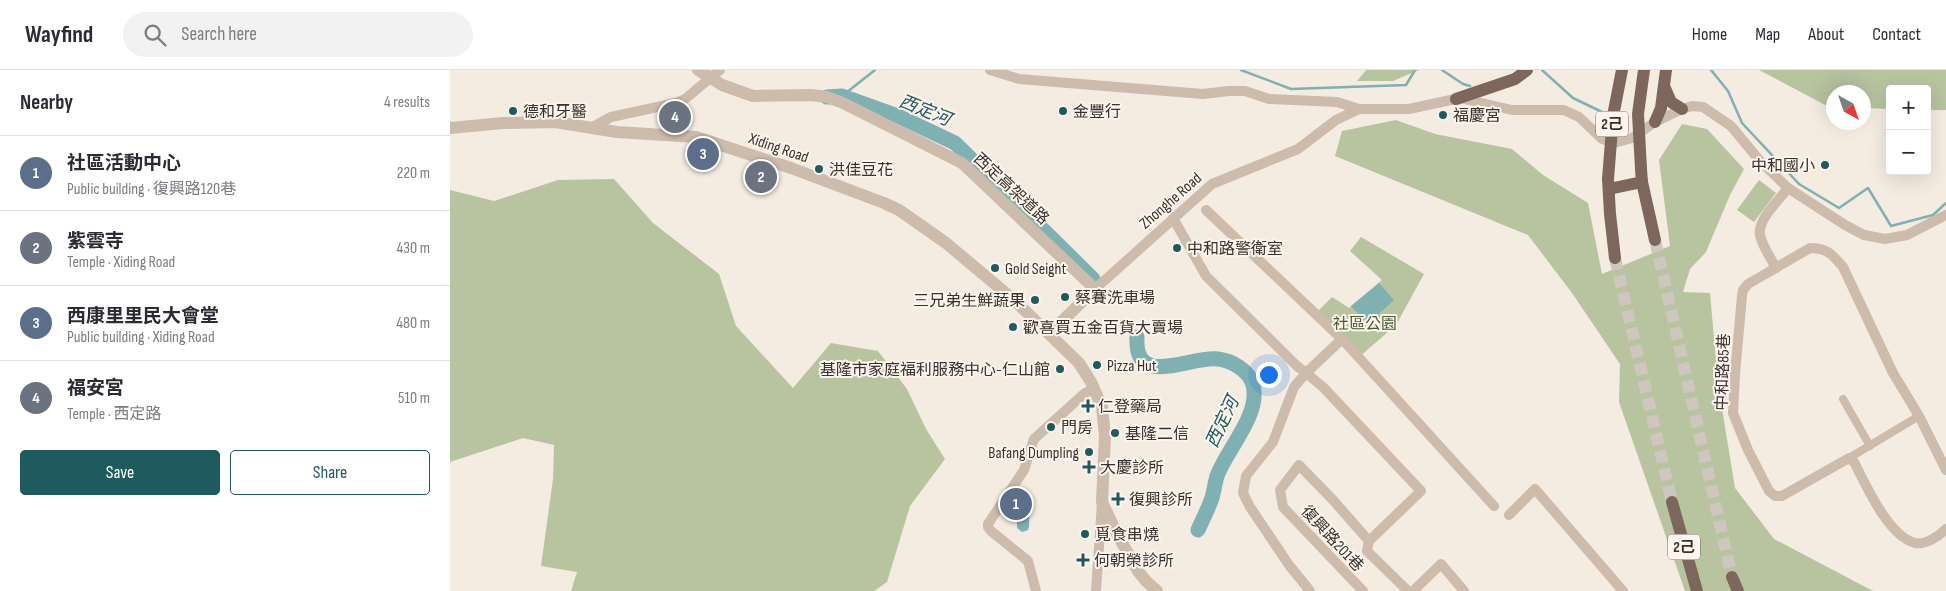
<!DOCTYPE html>
<meta charset="utf-8">
<style>
:root{--surface:#fff;--page:#f2f2f3;--text:#2b2b33;--muted:#7c7c81;--line:#e1e1e2;--accent:#1f5a5e}
body{margin:0;font-family:"Sofia Sans Condensed","Noto Sans TC",sans-serif;background:var(--page);color:var(--text)}
.controls{position:absolute;right:15px;top:15px;display:grid;overflow:hidden;border-radius:5px;box-shadow:0 5px 20px #0002}
.controls button{width:45px;height:45px;display:grid;place-items:center;padding:0;border:0;border-bottom:1px solid var(--line);background:var(--surface);color:var(--text);font:25px sans-serif}
.compass{position:absolute;left:1376px;top:15px;width:45px;height:45px;border-radius:50%;background:var(--surface);box-shadow:0 5px 20px #0002;rotate:140deg}
.you{position:absolute;left:818px;top:304px;width:18px;height:18px;margin:-12px;border:4px solid #fff;border-radius:50%;background:#1a73e8;box-shadow:0 0 0 8px #1a73e833}
.badge{display:grid;place-items:center;width:32px;height:32px;border-radius:50%;background:var(--accent);color:#fff;font-size:16px;font-weight:700}
.pin{position:absolute;translate:-50% -50%;border:2px solid #fff;box-shadow:0 1px 5px #0006}
.list{margin:0;padding:0;list-style:none}
h2{display:flex;justify-content:space-between;align-items:center;height:65px;margin:0;padding:0 20px;font-size:21px}
h2 small{font-size:16px;font-weight:400;color:var(--muted)}
.list li{display:grid;grid-template-columns:32px 1fr auto;gap:15px;align-items:center;box-sizing:border-box;height:75px;padding:0 20px;border-top:1px solid var(--line)}
.list b{display:block;font-size:19px;white-space:nowrap}
.list p{margin:0;font-size:16px;white-space:nowrap;color:var(--muted)}
.list em{font-size:16px;font-style:normal;color:var(--muted)}
.actions{display:flex;gap:10px;padding:15px 20px}
.actions a{flex:1;padding:11px 0;border:1px solid var(--accent);border-radius:5px;text-align:center;font-size:18px;color:var(--accent)}
.actions .main{background:var(--accent);color:#fff}
.icon{flex:none;width:28px;height:28px;fill:none;stroke:currentColor;stroke-width:2;stroke-linecap:round;stroke-linejoin:round}
.map{position:relative;flex:none;width:1496px;height:521px;overflow:hidden}
header{display:flex;align-items:center;gap:30px;box-sizing:border-box;height:70px;padding:0 25px;background:var(--surface);border-bottom:1px solid var(--line)}
header strong{font-size:24px}
nav{display:flex;gap:28px;margin-inline-start:auto;font-size:18px}
.search{width:350px;height:45px;background:var(--page);display:flex;align-items:center;gap:12px;box-sizing:border-box;padding:0 18px;border-radius:28px;color:var(--muted);font-size:19px}
main{display:flex}
aside{flex:1;background:var(--surface)}
.map>svg:first-child{display:block}
.green{fill:#b8c4a0}
.water{fill:#7fb0b2}
.lines{fill:none;stroke-linecap:round;stroke-linejoin:round}
.stream{stroke:#7fb0b2;stroke-width:2.5}
.river{stroke:#7fb0b2;stroke-width:15}
.primary-tunnel{stroke:#cfc6bd;stroke-width:12;stroke-dasharray:12 6;stroke-linecap:butt}
.pedestrian{stroke:#cdbbac;stroke-width:8}
.minor{stroke:#cdbbac;stroke-width:10}
.tertiary{stroke:#cdbbac;stroke-width:12}
.primary{stroke:#7d675c;stroke-width:12}
.primary-bridge{stroke:#7d675c;stroke-width:12}
.poi-dot{fill:#1f5a5e;stroke:#fbf5ee;stroke-width:2}
.labels{text-anchor:middle;stroke-width:4;stroke-linejoin:round;paint-order:stroke}
.shield{fill:#fbf5ee;stroke:#756b66;stroke-width:1}
.shield-label{font-size:15px;font-weight:bold;fill:#3b302b}
.poi-label{font-size:16px;fill:#3b302b;stroke:#fbf5ee;text-anchor:start}
.street-label{font-size:16px;fill:#3b302b;stroke:#fbf5ee}
.park-label{font-size:16px;fill:#4a5a2e;stroke:#fbf5ee}
.water-label{font-size:18px;font-style:italic;fill:#1f5a5e;stroke:#fbf5ee}
</style>
<header>
<strong>Wayfind</strong>
<div class="search"><svg class="icon" aria-label="search" viewBox="0 0 24 24"><circle cx="10" cy="10" r="6"/><path d="M15 15l6 6"/></svg>Search here</div>
<nav><a>Home</a><a>Map</a><a>About</a><a>Contact</a></nav>
</header>
<main>
<aside>
<h2>Nearby<small>4 results</small></h2>
<ul class="list">
<li><span class="badge" style="background:#5c6f8a">1</span><div><b>社區活動中心</b><p>Public building · 復興路120巷</p></div><em>220 m</em></li>
<li><span class="badge" style="background:#6b7280">2</span><div><b>紫雲寺</b><p>Temple · Xiding Road</p></div><em>430 m</em></li>
<li><span class="badge" style="background:#5c6f8a">3</span><div><b>西康里里民大會堂</b><p>Public building · Xiding Road</p></div><em>480 m</em></li>
<li><span class="badge" style="background:#6b7280">4</span><div><b>福安宮</b><p>Temple · 西定路</p></div><em>510 m</em></li>
</ul>
<div class="actions"><a class="main">Save</a><a>Share</a></div>
</aside>
<div class="map">
<svg width="1496" height="521" viewBox="0 0 1496 521">
<rect width="100%" height="100%" fill="#f4ebe1"/>
<g class="green">
<polygon points="916,0 969,0 943,11 907,11"/>
<polygon points="1309,0 1496,0 1496,40 1477,40 1477,19 1440,19 1440,39 1414,38 1414,22 1384,22 1383,37 1379,37"/>
<polygon points="946,50 985,64 1062,79 1093,105 1138,133 1152,204 1220,176 1209,90 1232,54 1257,59 1294,99 1280,125 1256,182 1240,199 1233,222 1260,223 1268,314 1285,418 1324,469 1423,521 1235,521 1169,332 1170,294 1122,223 1078,165 885,86 892,61"/>
<polygon points="164,109 203,153 269,204 286,256 343,318 381,273 428,281 457,319 476,359 495,389 460,436 437,512 424,521 121,521 127,502 91,496 103,409 104,375 73,368 0,392 0,120 44,131 108,110"/>
<polygon points="1309,110 1326,123 1304,152 1287,140"/>
<polygon points="911,167 974,204 946,255 909,287 865,244 882,227 899,238 932,210 900,181"/>
</g>
<g class="water">
<polygon points="929,213 944,230 918,254 901,236"/>
<polygon points="570,426 577,429 580,433 579,457 578,460 572,462 567,458 567,445 562,438 563,431"/>
</g>
<g class="lines">
<g class="stream">
<polyline points="791,0 841,19 956,15 965,0"/>
<polyline points="992,0 1013,14 1020,16"/>
<polyline points="1092,0 1123,28 1152,42"/>
<polyline points="1261,0 1278,21 1292,53 1349,114 1389,138 1418,118 1441,156 1483,145 1496,133"/>
<polyline points="392,26 425,0"/>
</g>
<g class="river">
<polyline points="377,27 392,26 448,46 505,73 643,209"/>
<path d="M687,267C684,320 741,285 768,289C776,290 783,293 789,297C795,301 801,307 803,315C811,344 777,379 767,406C765,413 764,421 762,428C758,439 753,449 748,460"/>
</g>
<g class="primary-tunnel">
<polyline points="1205,170 1282,507"/>
<polyline points="1165,188 1222,432"/>
</g>
<g class="pedestrian">
<polyline points="1393,329 1420,376"/>
<polyline points="1399,388 1469,346"/>
</g>
<g class="minor">
<polyline points="540,0 569,9 753,24 779,21 795,21 819,29 887,32 909,39"/>
<polyline points="141,58 161,47 226,33 235,29 270,0"/>
<polyline points="756,140 892,269 1044,436"/>
<polyline points="723,148 756,206 847,296 856,303 844,317 823,372 796,406 793,423 800,437 839,495 860,521"/>
<path d="M1326,198C1321,188 1312,176 1310,165C1307,150 1330,129 1338,118"/>
<polyline points="645,219 762,114 848,79 886,50 909,39 959,39 1010,28 1062,40 1114,40 1129,47 1152,69 1164,73 1182,68 1205,52 1232,39 1242,36 1253,37 1281,56 1310,91 1338,118 1395,155 1414,165 1435,169 1457,165 1496,145"/>
<polyline points="892,269 856,303 873,317 971,421 919,471 917,481 958,521"/>
<path d="M1496,400L1469,346L1443,303L1393,197C1382,184 1377,178 1360,178L1298,214L1293,220L1292,226L1285,304L1283,343L1298,380L1319,421L1325,426H1332L1399,388L1404,392C1416,415 1438,466 1465,473C1476,475 1489,466 1496,459"/>
<polyline points="1059,445 1085,419 1173,521"/>
<polyline points="586,521 578,491 541,461 538,457 538,454 574,400 584,369 635,323 644,319"/>
<polyline points="646,521 652,433"/>
<polyline points="913,521 833,437 830,420 849,395 883,430 919,471"/>
<polyline points="963,521 991,494 1014,521"/>
</g>
<g class="tertiary">
<polyline points="248,0 272,15 303,26 361,25 377,27 393,33 512,93 645,219 600,263"/>
<polyline points="0,58 53,53 105,52 167,62 246,67 341,98 434,133 449,140 496,173 564,230 629,293 641,312 652,337 655,366 652,432 667,464 688,501 696,511 707,521"/>
</g>
<g class="primary">
<polyline points="1215,18 1221,32 1232,39"/>
<polyline points="1006,29 1065,9 1077,0"/>
<polyline points="1205,52 1211,38 1216,0"/>
<polyline points="1191,99 1192,112 1205,170"/>
<polyline points="1158,109 1160,144 1165,188"/>
<polyline points="1159,119 1192,112"/>
<polyline points="1222,432 1247,521"/>
<polyline points="1282,507 1288,521"/>
</g>
<g class="primary-bridge">
<polyline points="1191,99 1188,44 1194,0"/>
<polyline points="1158,109 1163,46 1172,0"/>
</g>
</g>
<g class="poi-dot">
<circle cx="63" cy="41" r="5"/>
<circle cx="613" cy="41" r="5"/>
<circle cx="993" cy="45" r="5"/>
<circle cx="1375" cy="95" r="5"/>
<circle cx="369" cy="99" r="5"/>
<circle cx="727" cy="178" r="5"/>
<circle cx="545" cy="198" r="5"/>
<circle cx="615" cy="227" r="5"/>
<circle cx="585" cy="230" r="5"/>
<circle cx="563" cy="257" r="5"/>
<circle cx="647" cy="295" r="5"/>
<circle cx="610" cy="299" r="5"/>
<path d="M635.5 328.5h5v5h5v5h-5v5h-5v-5h-5v-5h5z"/>
<circle cx="601" cy="357" r="5"/>
<circle cx="665" cy="363" r="5"/>
<circle cx="639" cy="382" r="5"/>
<path d="M636.5 389.5h5v5h5v5h-5v5h-5v-5h-5v-5h5z"/>
<path d="M665.5 421.5h5v5h5v5h-5v5h-5v-5h-5v-5h5z"/>
<circle cx="635" cy="464" r="5"/>
<path d="M630.5 482.5h5v5h5v5h-5v5h-5v-5h-5v-5h5z"/>
</g>
<g class="labels">
<g class="shield">
<rect x="1146" y="41.5" width="32" height="25" rx="4"/>
<rect x="1218" y="464.5" width="32" height="25" rx="4"/>
</g>
<g class="shield-label">
<text x="1162" y="59">2己</text>
<text x="1234" y="482">2己</text>
</g>
<g class="poi-label">
<text x="73" y="47">德和牙醫</text>
<text x="623" y="47">金豐行</text>
<text x="1003" y="51">福慶宮</text>
<text x="1365" y="101" text-anchor="end">中和國小</text>
<text x="379" y="105">洪佳豆花</text>
<text x="737" y="184">中和路警衛室</text>
<text x="555" y="204">Gold Seight</text>
<text x="625" y="233">蔡賽洗車場</text>
<text x="575" y="236" text-anchor="end">三兄弟生鮮蔬果</text>
<text x="573" y="263">歡喜買五金百貨大賣場</text>
<text x="657" y="301">Pizza Hut</text>
<text x="600" y="305" text-anchor="end">基隆市家庭福利服務中心-仁山館</text>
<text x="648" y="342">仁登藥局</text>
<text x="611" y="363">門房</text>
<text x="675" y="369">基隆二信</text>
<text x="629" y="388" text-anchor="end">Bafang Dumpling</text>
<text x="650" y="403">大慶診所</text>
<text x="679" y="435">復興診所</text>
<text x="645" y="470">覓食串燒</text>
<text x="644" y="496">何朝榮診所</text>
</g>
<g class="street-label">
<text transform="translate(329 77) rotate(19)" y="6">Xiding Road</text>
<text transform="translate(562 118) rotate(43)" y="6">西定高架道路</text>
<text transform="translate(720 130) rotate(-41)" y="6">Zhonghe Road</text>
<text transform="translate(1272 302) rotate(-88)" y="6">中和路85巷</text>
<text transform="translate(883 468) rotate(47)" y="6">復興路201巷</text>
</g>
<g class="park-label">
<text x="915" y="259">社區公園</text>
</g>
<g class="water-label">
<text transform="translate(475 40) rotate(22)" y="6">西定河</text>
<text transform="translate(772 352) rotate(-65)" y="6">西定河</text>
</g>
</g>
</svg>
<div class="controls">
<button>+</button>
<button>−</button>
</div>
<svg class="compass" viewBox="-18 -18 36 36"><path d="M0-13l5 13h-10z" fill="#e53935"/><path d="M0 13l5-13h-10z" fill="#7c7c81"/></svg>
<div class="you"></div>
<div class="pin badge" style="left:566px;top:434px;background:#5c6f8a">1</div>
<div class="pin badge" style="left:311px;top:107px;background:#6b7280">2</div>
<div class="pin badge" style="left:253px;top:84px;background:#5c6f8a">3</div>
<div class="pin badge" style="left:225px;top:47px;background:#6b7280">4</div>
</div>
</main>
